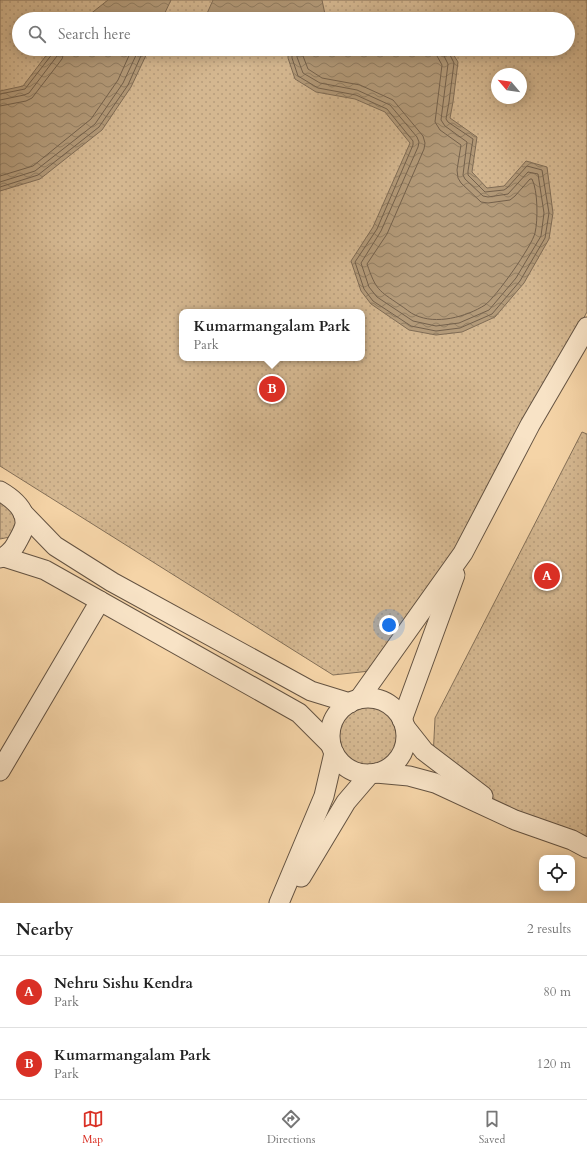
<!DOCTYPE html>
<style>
:root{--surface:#fff;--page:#f6f6f6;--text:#222;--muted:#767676;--line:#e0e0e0;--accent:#d93025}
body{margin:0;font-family:Cardo,serif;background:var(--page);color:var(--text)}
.controls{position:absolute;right:12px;bottom:12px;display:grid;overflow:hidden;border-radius:8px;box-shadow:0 2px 10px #0003}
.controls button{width:36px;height:36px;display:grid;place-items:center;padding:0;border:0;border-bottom:1px solid var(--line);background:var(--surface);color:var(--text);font:20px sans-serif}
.compass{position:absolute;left:491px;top:68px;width:36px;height:36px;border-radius:50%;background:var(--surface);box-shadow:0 2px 10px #0003;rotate:299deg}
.you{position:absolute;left:389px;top:625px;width:14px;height:14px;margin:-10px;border:3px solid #fff;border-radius:50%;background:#1a73e8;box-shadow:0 0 0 6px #1a73e833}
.badge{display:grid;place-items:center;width:26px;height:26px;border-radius:50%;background:var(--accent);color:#fff;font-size:13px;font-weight:700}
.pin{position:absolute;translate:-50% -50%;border:2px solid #fff;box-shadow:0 1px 4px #0006}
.popup{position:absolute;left:179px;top:309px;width:186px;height:52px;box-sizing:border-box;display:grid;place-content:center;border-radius:8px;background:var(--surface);filter:drop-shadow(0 1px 3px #0005);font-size:13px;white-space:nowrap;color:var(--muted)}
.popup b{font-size:15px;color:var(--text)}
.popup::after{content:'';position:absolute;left:50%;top:100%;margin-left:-8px;border:8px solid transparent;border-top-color:var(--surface)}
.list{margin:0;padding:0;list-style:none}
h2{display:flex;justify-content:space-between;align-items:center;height:52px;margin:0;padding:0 16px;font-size:17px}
h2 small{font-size:13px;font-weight:400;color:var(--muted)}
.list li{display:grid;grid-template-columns:26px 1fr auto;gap:12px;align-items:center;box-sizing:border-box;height:72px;padding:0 16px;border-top:1px solid var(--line)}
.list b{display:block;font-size:15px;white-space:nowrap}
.list p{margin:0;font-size:13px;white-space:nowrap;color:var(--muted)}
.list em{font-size:13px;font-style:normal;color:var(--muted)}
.icon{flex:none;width:22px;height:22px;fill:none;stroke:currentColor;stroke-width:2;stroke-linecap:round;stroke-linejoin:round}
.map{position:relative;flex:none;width:587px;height:903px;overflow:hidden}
.search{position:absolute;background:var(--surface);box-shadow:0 2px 10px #0003;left:12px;right:12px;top:12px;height:44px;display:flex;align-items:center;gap:10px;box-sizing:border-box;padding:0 14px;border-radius:22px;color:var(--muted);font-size:15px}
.sheet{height:196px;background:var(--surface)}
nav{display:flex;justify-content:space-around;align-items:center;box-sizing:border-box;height:56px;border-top:1px solid var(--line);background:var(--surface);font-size:11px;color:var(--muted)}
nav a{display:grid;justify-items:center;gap:2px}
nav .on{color:var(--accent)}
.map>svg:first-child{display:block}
.park{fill:url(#park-dots);stroke:#847058;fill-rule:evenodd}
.water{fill:url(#water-waves);stroke:#806c55}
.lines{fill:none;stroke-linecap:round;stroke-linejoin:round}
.shore{stroke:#74614c;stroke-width:1}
.minor-casing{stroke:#645342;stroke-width:21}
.minor{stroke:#f8e3c6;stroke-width:19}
</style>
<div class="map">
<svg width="587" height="903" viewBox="0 0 587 903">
<defs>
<pattern id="park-dots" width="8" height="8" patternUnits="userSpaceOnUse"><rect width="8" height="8" fill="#d4b790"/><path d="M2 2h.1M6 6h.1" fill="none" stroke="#b79d7c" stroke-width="1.8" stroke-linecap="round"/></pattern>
<pattern id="water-waves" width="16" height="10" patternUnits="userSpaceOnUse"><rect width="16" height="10" fill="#b39a79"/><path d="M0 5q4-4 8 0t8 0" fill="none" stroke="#927e63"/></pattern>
</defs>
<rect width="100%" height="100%" fill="#f5d4a7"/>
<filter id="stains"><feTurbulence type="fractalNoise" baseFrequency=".005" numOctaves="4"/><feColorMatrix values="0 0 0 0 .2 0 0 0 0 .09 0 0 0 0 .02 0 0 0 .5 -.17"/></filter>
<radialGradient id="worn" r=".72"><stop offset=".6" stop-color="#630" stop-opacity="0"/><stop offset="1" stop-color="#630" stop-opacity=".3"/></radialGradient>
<g class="park">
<path d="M0,0H587V312L441,576L370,671L333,675L0,466ZM19,19H568V49H19ZM497,74H521V98H497ZM182,312H362V358H182Z"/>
<polygon points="582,432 587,434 587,849 515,820 433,758 435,718"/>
<polygon points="0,484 25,504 15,536 0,539"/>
<circle cx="368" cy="736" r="34"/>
</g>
<g class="water">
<polygon points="108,0 171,0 162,19 84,19"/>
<polygon points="213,0 322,0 326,19 249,19 237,17 205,18"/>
<polygon points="51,49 149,49 131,87 102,130 40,179 0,191 0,91 23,86"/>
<polygon points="288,49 450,49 458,62 453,102 450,118 477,137 472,172 487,188 504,186 526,161 547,167 553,213 549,239 524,283 495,317 462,332 436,335 409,330 371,304 361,291 351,261 373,227 410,143 385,112 355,99 316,92 295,79 288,58"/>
</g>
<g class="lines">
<g class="shore">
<polyline points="292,49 292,58 298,76 318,88 356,95 387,109 413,141 413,145 377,229 355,262 364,289 373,301 411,326 436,331 460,328 492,314 520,281 545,238 549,213 542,170 527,166 507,188 504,190 485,192 468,175 468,171 473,139 448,122 446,119 449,102 454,63 447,49"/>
<polyline points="297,49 297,57 303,73 320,83 357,90 390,105 417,137 419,142 418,147 381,231 361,263 369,287 377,297 413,321 436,326 459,323 489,310 516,278 541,236 544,213 538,174 528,172 508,194 488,197 483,196 465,179 463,175 467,142 445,126 441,120 448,64 443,54 442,49"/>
<path d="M303,49V56L308,69L322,78L360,85L393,100L423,136L425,143L424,149L387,234L367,264C376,290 378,290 400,305C405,308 410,313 415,315C436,325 466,317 485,305C496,297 532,246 535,233C538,220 538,191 532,179H530L515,196L510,200L488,203L481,202L461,183L458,178L457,170L461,145L440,130L435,122L442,65L437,56L436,49"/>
<polyline points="0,94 25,89 53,53 54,49"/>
<polyline points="0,100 24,95 29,93 57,56 59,49"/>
<polyline points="0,106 26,101 32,98 62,59 65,49"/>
<polyline points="0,176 33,166 91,119 118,80 132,49"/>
<polyline points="0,182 35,171 95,124 123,83 139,49"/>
<polyline points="0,187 38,175 99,127 128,85 144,49"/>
</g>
<defs>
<g id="minor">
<path d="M0,491C12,498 26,509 25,524C24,531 19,538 16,544C13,550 6,557 0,558"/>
<polyline points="23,513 55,546 112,582 311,691 350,703"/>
<polyline points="4,557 45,570 299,713 331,745"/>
<circle cx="368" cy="736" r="38"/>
<polyline points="359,699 463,553 530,425 587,327"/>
<polyline points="402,720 455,575"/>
<polyline points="405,727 424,751 483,796"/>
<polyline points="0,771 100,601"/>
<polyline points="376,773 409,776 435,783 515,820 572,840 587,848"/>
<polyline points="301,877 346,802 370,774"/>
<polyline points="279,903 324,796 334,753"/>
</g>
</defs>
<use href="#minor" class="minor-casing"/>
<use href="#minor" class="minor"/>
</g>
<rect width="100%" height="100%" filter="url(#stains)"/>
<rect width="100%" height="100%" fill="url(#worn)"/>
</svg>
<div class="controls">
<button><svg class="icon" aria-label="locate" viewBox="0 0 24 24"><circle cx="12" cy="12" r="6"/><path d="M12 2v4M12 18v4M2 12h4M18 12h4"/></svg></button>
</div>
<svg class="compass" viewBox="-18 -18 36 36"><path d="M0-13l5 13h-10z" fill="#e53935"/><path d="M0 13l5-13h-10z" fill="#767676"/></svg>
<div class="you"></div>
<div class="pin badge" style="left:547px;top:576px">A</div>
<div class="pin badge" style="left:272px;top:389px">B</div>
<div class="popup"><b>Kumarmangalam Park</b>Park</div>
<div class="search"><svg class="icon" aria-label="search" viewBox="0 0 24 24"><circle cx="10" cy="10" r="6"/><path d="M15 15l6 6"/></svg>Search here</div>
</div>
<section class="sheet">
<h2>Nearby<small>2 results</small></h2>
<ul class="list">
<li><span class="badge">A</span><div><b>Nehru Sishu Kendra</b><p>Park</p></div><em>80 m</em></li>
<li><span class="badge">B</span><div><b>Kumarmangalam Park</b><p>Park</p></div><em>120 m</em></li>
</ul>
</section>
<nav>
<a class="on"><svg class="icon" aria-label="map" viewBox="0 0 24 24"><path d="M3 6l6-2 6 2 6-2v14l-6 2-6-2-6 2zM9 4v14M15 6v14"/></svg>Map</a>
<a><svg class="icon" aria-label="directions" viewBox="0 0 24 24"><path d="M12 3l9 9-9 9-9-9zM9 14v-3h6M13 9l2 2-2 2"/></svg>Directions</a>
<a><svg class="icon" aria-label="saved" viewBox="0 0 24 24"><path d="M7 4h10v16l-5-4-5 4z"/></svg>Saved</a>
</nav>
